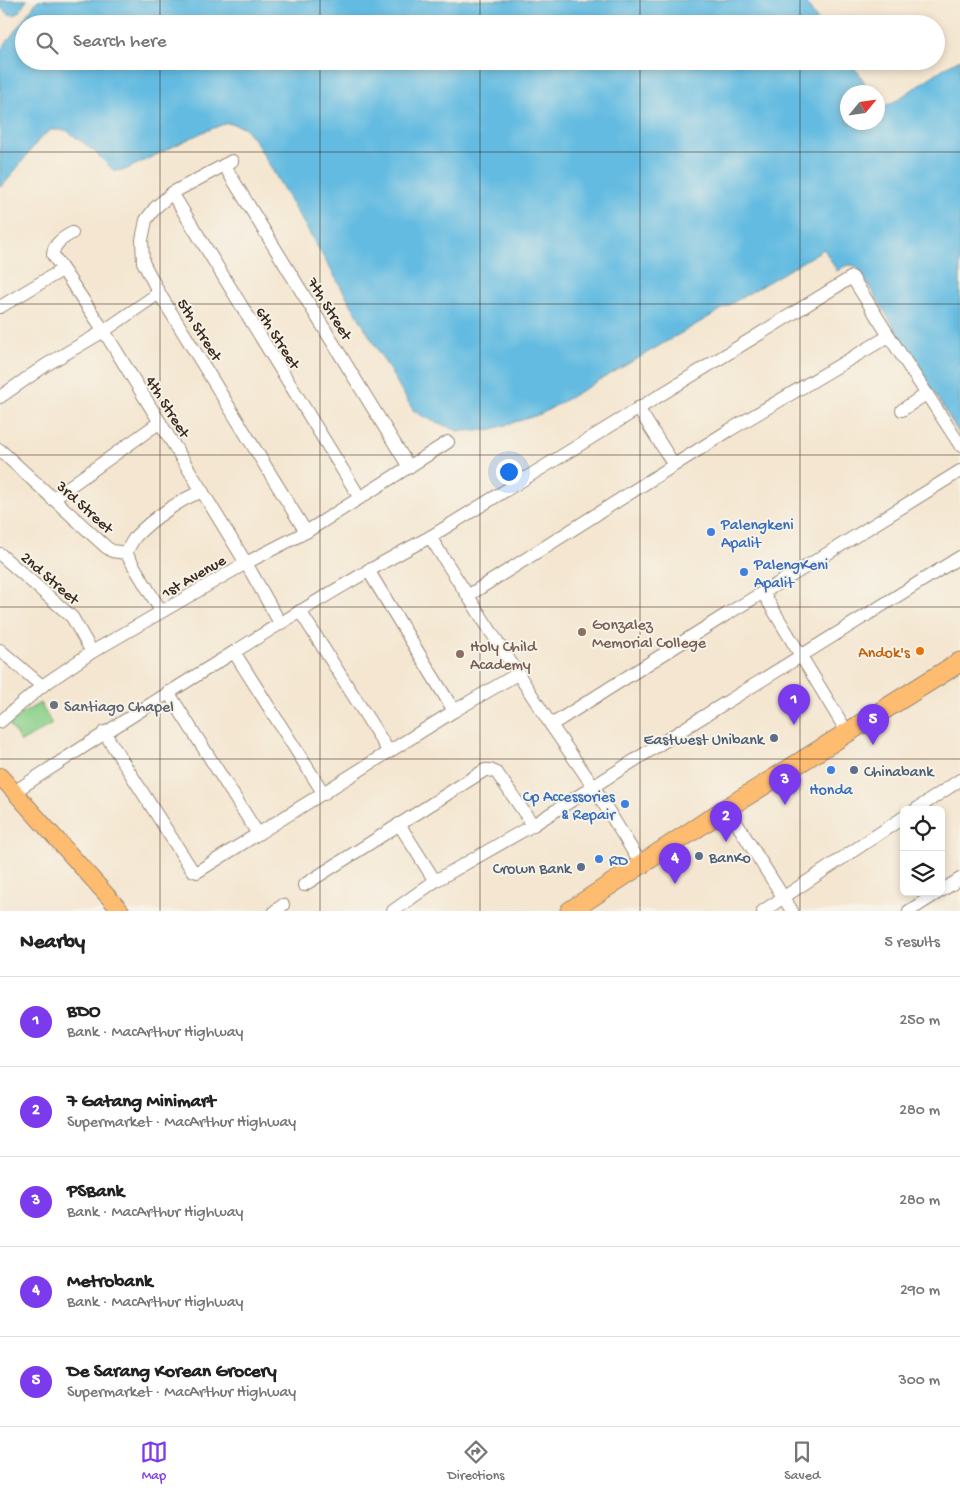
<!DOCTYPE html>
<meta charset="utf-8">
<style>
:root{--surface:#fff;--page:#f2f2f2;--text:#222;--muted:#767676;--line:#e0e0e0;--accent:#7c3aed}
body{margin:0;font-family:"Gochi Hand",sans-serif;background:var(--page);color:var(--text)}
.controls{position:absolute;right:15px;bottom:15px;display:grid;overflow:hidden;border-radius:8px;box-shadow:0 2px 8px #0003}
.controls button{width:45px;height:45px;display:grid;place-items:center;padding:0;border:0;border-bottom:1px solid var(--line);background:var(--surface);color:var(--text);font:25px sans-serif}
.compass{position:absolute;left:840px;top:85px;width:45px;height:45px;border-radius:50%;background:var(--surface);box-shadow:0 2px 8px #0003;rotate:61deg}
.you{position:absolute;left:508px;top:471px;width:18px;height:18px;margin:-12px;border:4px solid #fff;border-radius:50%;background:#1a73e8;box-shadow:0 0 0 8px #1a73e833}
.badge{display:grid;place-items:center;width:32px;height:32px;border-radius:50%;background:var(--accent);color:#fff;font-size:16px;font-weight:700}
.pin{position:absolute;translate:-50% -41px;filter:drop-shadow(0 1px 2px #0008)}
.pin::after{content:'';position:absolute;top:26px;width:18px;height:15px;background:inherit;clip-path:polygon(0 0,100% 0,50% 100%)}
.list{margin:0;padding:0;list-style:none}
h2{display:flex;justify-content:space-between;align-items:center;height:65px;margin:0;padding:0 20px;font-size:21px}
h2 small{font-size:16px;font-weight:400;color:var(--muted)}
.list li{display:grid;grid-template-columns:32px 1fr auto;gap:15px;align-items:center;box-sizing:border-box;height:90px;padding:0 20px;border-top:1px solid var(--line)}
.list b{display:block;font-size:19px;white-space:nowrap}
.list p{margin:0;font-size:16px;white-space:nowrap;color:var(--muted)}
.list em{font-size:16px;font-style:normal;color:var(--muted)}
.icon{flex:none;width:28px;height:28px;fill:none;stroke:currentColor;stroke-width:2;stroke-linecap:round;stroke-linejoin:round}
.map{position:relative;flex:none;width:960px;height:911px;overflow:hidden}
.search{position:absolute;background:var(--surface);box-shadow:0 2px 8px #0003;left:15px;right:15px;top:15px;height:55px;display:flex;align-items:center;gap:12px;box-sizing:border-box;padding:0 18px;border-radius:28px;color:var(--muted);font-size:19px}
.sheet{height:515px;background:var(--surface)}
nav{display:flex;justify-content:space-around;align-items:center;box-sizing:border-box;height:70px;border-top:1px solid var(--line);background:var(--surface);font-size:14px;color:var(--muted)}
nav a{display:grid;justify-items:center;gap:2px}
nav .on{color:var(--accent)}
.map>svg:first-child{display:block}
.green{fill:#8dd18b;stroke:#647e54}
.water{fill:#64bbe1;stroke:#507280}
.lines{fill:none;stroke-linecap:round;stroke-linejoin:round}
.minor-casing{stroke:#988877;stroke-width:14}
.major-casing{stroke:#988877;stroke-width:18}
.highway-casing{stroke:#988877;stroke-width:21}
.minor{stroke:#fff;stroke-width:12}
.major{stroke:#febc70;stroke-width:16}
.highway{stroke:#febc70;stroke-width:19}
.grid{fill:none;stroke:#3b2a1e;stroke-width:1;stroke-opacity:0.55}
.shop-dot{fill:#3f7fe0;stroke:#f7f3e8;stroke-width:2}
.education-dot{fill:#8d6e63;stroke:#f7f3e8;stroke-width:2}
.food-dot{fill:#e8710a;stroke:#f7f3e8;stroke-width:2}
.worship-dot{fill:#6b7280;stroke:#f7f3e8;stroke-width:2}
.service-dot{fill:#5c6f8a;stroke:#f7f3e8;stroke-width:2}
.labels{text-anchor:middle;stroke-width:4;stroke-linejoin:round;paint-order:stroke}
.street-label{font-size:16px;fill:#3b2a1e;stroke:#f7f3e8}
.shop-label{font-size:16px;fill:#366cbe;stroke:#f7f3e8;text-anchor:start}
.education-label{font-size:16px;fill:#785e54;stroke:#f7f3e8;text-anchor:start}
.food-label{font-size:16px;fill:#c56008;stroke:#f7f3e8;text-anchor:end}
.worship-label{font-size:16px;fill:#5b616d;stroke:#f7f3e8;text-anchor:start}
.service-label{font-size:16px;fill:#4e5e75;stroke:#f7f3e8;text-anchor:end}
</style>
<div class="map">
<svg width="960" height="911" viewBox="0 0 960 911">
<rect width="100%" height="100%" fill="#f7f3e8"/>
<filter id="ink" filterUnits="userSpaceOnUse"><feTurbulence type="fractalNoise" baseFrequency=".02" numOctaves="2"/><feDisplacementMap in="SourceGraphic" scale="10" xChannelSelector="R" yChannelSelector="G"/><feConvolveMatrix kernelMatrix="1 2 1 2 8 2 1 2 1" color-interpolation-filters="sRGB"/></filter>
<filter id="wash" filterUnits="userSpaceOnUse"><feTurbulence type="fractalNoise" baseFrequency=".0096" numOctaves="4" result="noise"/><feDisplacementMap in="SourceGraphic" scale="20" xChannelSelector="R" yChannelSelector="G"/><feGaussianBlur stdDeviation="1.12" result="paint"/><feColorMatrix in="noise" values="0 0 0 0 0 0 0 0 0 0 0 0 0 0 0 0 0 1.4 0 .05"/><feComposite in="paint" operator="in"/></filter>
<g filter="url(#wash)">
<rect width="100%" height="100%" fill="#f4e6d0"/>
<polygon class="green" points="40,703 52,724 21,742 8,722"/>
<g class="water">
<polygon points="0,0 27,0 19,12 14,15 8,14 0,7"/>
<path d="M38,0H804L820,24H24V61H846L858,72L870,92H848V122H878V103L883,105L891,104L944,68L960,59V435L858,268C849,262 845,266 837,271L824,249L690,328L541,414L489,430L458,431L424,417L413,410L256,142L244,127L227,123L203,132L125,170L114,171L93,150L66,130H51L41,137L6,182L0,187V51Z"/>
</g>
</g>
<g filter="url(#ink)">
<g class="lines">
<defs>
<g id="minor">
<polyline points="232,161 172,193 155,208 146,220 142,240 143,262 159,293 306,532"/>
<polyline points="224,165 409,467"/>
<polyline points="172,193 360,498"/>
<path d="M72,233C63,238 53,244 53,255L104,331L246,563L280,623"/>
<polyline points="0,307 62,270"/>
<polyline points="0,397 46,365 104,331 159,293"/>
<polyline points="638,408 674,465"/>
<polyline points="902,410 926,394"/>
<polyline points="0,450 106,547 112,551 126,553 161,611"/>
<polyline points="52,499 160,422"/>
<polyline points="430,537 551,725 593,786 641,864"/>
<path d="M126,553C129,547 132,541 136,536C150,521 184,496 203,492"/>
<polyline points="0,554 72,617 92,652"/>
<polyline points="368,570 454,711"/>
<polyline points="763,593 847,732"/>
<polyline points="469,595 728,431 889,336"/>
<polyline points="300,611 389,752"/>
<polyline points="0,650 42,686"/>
<polyline points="234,652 324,794"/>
<polyline points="168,692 258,834"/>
<polyline points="0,722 42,686 92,652 246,563 306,532 448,442"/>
<polyline points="551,725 727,614 809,565 960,471"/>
<polyline points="104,732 192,870 197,872 454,711 519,673"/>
<path d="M14,792C87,744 160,698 234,652C299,612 363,572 430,537L852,277L889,336L960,445"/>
<polyline points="727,808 792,911"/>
<polyline points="915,810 960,780"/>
<polyline points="399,824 435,881"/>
<polyline points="304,885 485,770 490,770 497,773 533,825"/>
<polyline points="941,891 960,879"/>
<polyline points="275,911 283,905"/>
<polyline points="393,911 435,881 533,825 693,723 960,557"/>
<polyline points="763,911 904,817"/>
<polyline points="909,911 939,892"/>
</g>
<polyline id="major" points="0,776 121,911"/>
<polyline id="highway" points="570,911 727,808 960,662"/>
</defs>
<use href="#minor" class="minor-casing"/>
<use href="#major" class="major-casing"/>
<use href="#highway" class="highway-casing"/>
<use href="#minor" class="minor"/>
<use href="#major" class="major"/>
<use href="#highway" class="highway"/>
</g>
</g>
<path class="grid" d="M160,0V24M320,0V24M480,0V24M640,0V24M800,0V24M160,61V911M320,61V911M480,61V911M640,61V911M800,61V911M0,152H960M0,304H960M0,455H960M0,607H960M0,759H960"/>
<g class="shop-dot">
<circle cx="711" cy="532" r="5"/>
<circle cx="744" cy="572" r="5"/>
<circle cx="831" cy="770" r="5"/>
<circle cx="625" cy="804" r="5"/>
<circle cx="599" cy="859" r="5"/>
</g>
<g class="education-dot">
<circle cx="582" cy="632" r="5"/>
<circle cx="460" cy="654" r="5"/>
</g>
<circle class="food-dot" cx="920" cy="651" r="5"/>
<circle class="worship-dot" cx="54" cy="705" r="5"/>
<g class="service-dot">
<circle cx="774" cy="738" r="5"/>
<circle cx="854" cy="770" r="5"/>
<circle cx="699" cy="856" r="5"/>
<circle cx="581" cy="867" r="5"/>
</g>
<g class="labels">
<g class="street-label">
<text transform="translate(331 308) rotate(58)" y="6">7th Street</text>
<text transform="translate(201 329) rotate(58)" y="6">5th Street</text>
<text transform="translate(279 337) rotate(58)" y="6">6th Street</text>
<text transform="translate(169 406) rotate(58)" y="6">4th Street</text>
<text transform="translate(86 506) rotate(42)" y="6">3rd Street</text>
<text transform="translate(193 575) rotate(-30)" y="6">1st Avenue</text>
<text transform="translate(51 577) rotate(41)" y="6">2nd Street</text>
</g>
<g class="shop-label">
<text x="721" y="529">Palengkeni<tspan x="721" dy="18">Apalit</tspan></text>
<text x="754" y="569">PalengKeni<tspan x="754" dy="18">Apalit</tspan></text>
<text x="831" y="794" text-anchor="middle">Honda</text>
<text x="615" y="801" text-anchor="end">Cp Accessories<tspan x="615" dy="18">&amp; Repair</tspan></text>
<text x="609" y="865">RD</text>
</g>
<g class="education-label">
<text x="592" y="629">Gonzalez<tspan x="592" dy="18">Memorial College</tspan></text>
<text x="470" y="651">Holy Child<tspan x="470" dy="18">Academy</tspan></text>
</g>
<g class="food-label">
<text x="910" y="657">Andok's</text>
</g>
<g class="worship-label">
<text x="64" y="711">Santiago Chapel</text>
</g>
<g class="service-label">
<text x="764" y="744">Eastwest Unibank</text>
<text x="864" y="776" text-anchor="start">Chinabank</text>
<text x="709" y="862" text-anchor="start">BanKo</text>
<text x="571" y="873">Crown Bank</text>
</g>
</g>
</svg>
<div class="controls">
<button><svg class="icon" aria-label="locate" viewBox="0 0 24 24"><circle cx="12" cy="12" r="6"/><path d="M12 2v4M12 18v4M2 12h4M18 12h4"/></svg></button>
<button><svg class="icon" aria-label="layers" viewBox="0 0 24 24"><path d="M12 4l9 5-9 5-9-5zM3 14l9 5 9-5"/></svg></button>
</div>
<svg class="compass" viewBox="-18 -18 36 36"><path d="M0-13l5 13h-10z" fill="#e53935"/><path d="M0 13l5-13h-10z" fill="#767676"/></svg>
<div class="you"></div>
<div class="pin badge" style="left:794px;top:725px">1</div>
<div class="pin badge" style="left:726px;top:842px">2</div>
<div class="pin badge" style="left:785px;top:805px">3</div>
<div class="pin badge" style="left:675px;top:884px">4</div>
<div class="pin badge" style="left:873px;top:745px">5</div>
<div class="search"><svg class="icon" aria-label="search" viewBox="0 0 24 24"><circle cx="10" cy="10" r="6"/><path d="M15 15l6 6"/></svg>Search here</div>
</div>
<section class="sheet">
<h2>Nearby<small>5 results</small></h2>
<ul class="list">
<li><span class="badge">1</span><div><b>BDO</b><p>Bank · MacArthur Highway</p></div><em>250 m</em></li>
<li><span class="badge">2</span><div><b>7 Gatang Minimart</b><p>Supermarket · MacArthur Highway</p></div><em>280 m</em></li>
<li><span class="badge">3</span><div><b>PSBank</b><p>Bank · MacArthur Highway</p></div><em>280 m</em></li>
<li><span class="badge">4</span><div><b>Metrobank</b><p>Bank · MacArthur Highway</p></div><em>290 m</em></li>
<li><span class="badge">5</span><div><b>De Sarang Korean Grocery</b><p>Supermarket · MacArthur Highway</p></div><em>300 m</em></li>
</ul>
</section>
<nav>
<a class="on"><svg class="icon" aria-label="map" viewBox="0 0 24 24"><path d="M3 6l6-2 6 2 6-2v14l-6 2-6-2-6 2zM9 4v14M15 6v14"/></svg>Map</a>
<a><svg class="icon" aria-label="directions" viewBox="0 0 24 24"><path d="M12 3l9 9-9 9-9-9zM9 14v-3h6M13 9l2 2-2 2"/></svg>Directions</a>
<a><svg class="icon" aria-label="saved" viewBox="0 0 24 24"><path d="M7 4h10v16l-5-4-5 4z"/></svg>Saved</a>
</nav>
